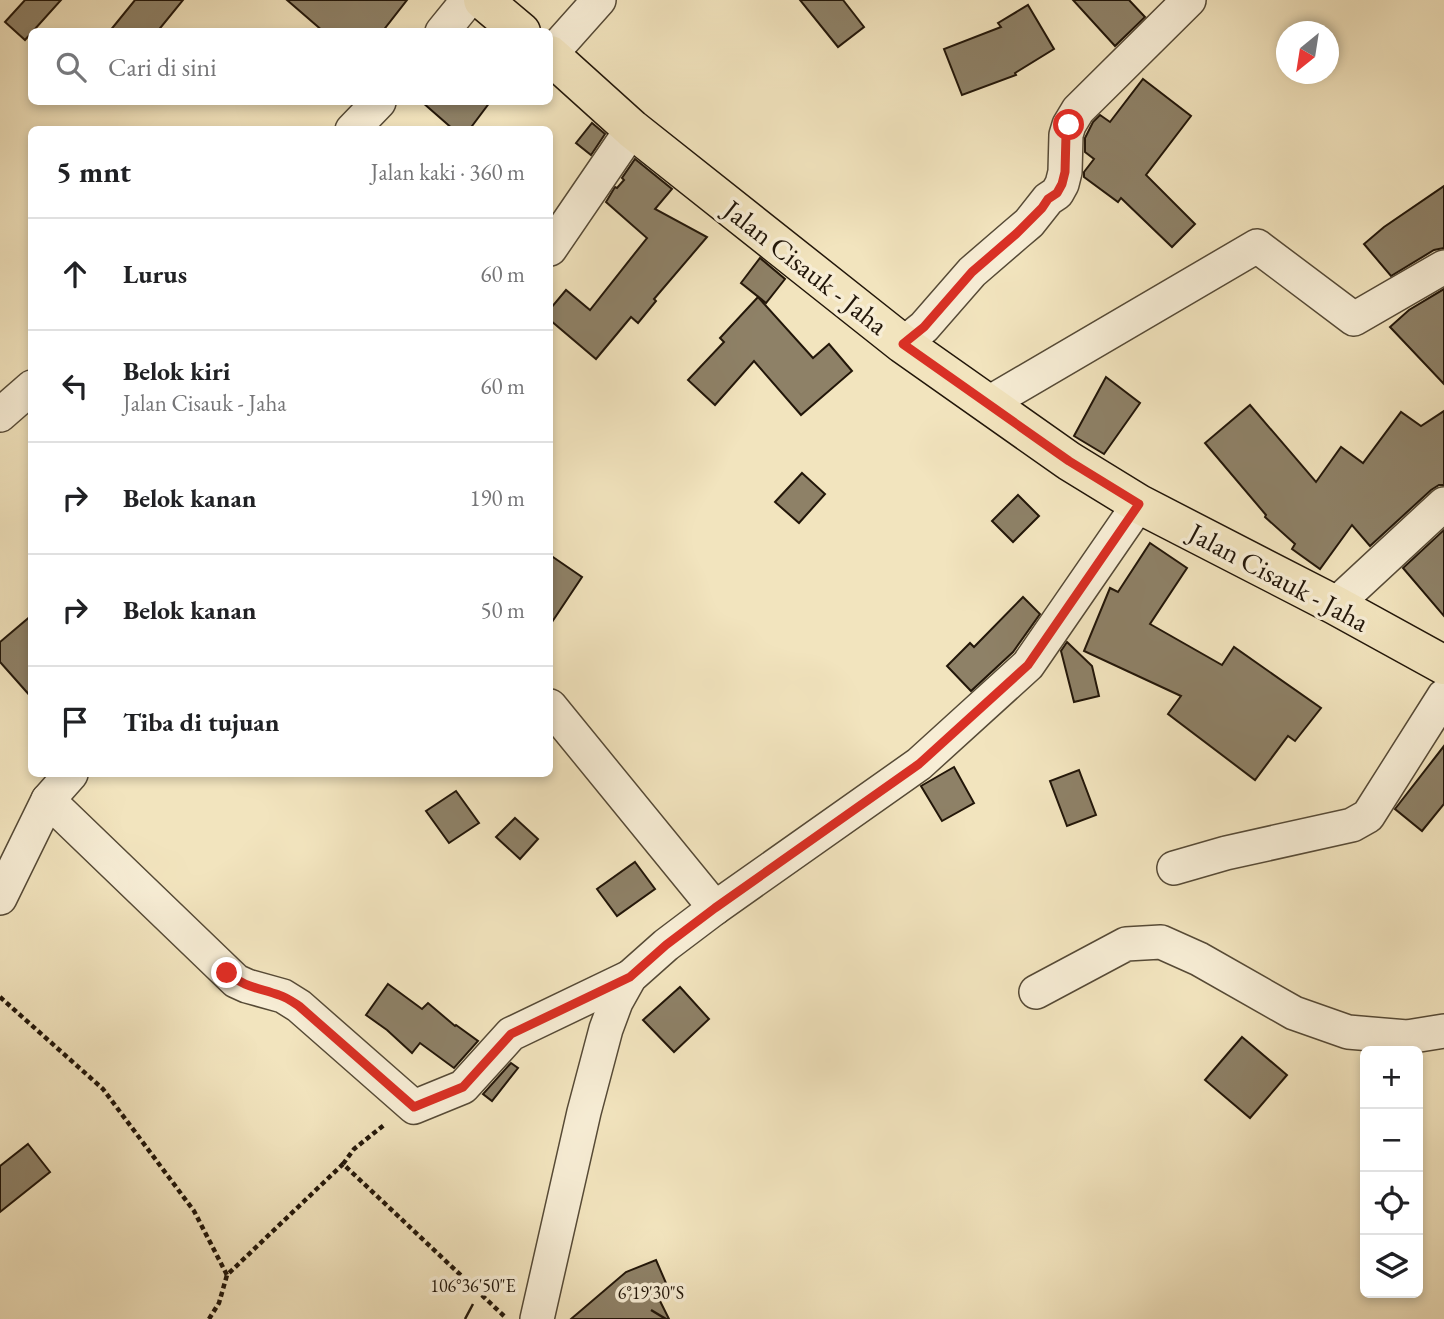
<!DOCTYPE html>
<html lang="id">
<meta charset="utf-8">
<style>
:root{--surface:#fff;--page:#f2f2f2;--text:#202124;--muted:#757577;--line:#e0e0e0}
body{margin:0;font-family:"EB Garamond",serif;background:var(--page);color:var(--text)}
.controls{position:absolute;right:21px;bottom:21px;display:grid;overflow:hidden;border-radius:10px;box-shadow:0 4px 10px #0003}
.controls button{width:63px;height:63px;display:grid;place-items:center;padding:0;border:0;border-bottom:2px solid var(--line);background:var(--surface);color:var(--text);font:35px sans-serif}
.compass{position:absolute;left:1276px;top:21px;width:63px;height:63px;border-radius:50%;background:var(--surface);box-shadow:0 4px 10px #0003;rotate:210deg}
.stop{position:absolute;width:21px;height:21px;margin:-16px;border:5px solid #d93025;border-radius:50%;background:#fff}
.stop.end{background:#d93025;border-color:#fff;box-shadow:0 2px 7px #0008}
.list{margin:0;padding:0;list-style:none}
h2{display:flex;justify-content:space-between;align-items:center;height:91px;margin:0;padding:0 28px;font-size:30px}
h2 small{font-size:23px;font-weight:400;color:var(--muted)}
.list li{display:grid;grid-template-columns:46px 1fr auto;gap:21px;align-items:center;box-sizing:border-box;height:112px;padding:0 28px;border-top:2px solid var(--line)}
.list b{display:block;font-size:26px;white-space:nowrap}
.list p{margin:0;font-size:23px;white-space:nowrap;color:var(--muted)}
.list em{font-size:23px;font-style:normal;color:var(--muted)}
.icon{flex:none;width:38px;height:38px;fill:none;stroke:currentColor;stroke-width:2;stroke-linecap:round;stroke-linejoin:round}
.map{position:relative;flex:none;width:1444px;height:1319px;overflow:hidden}
.search{position:absolute;background:var(--surface);box-shadow:0 4px 10px #0003;left:28px;top:28px;width:525px;height:77px;display:flex;align-items:center;gap:18px;box-sizing:border-box;padding:0 24px;border-radius:10px;color:var(--muted);font-size:26px}
.panel{position:absolute;background:var(--surface);box-shadow:0 4px 10px #0003;left:28px;top:126px;width:525px;height:651px;border-radius:10px}
.map>svg:first-child{display:block}
.building{fill:#8e8167;stroke:#221609;stroke-width:2}
.lines{fill:none;stroke-linecap:round;stroke-linejoin:round}
.minor-casing{stroke:#564a36;stroke-width:36}
.primary-casing{stroke:#221609;stroke-width:41}
.path{stroke:#221609;stroke-width:4.5;stroke-dasharray:5 3.5;stroke-linecap:butt}
.minor{stroke:#f7edd5;stroke-width:33}
.primary{stroke:#f2e4be;stroke-width:38}
.route{stroke:#d93025;stroke-width:9}
.ticks{fill:none;stroke:#221609;stroke-width:2.5}
.labels{text-anchor:middle;stroke-width:7;stroke-linejoin:round;paint-order:stroke}
.street-label{font-size:28px;fill:#221609;stroke:#f7edd5}
.ticks-label{font-size:18px;text-anchor:middle;fill:#221609;stroke:#f7edd5;stroke-width:7;stroke-linejoin:round;paint-order:stroke}
</style>
<div class="map">
<svg width="1444" height="1319" viewBox="0 0 1444 1319">
<rect width="100%" height="100%" fill="#f2e4be"/>
<filter id="stains"><feTurbulence type="fractalNoise" baseFrequency=".00286" numOctaves="4"/><feColorMatrix values="0 0 0 0 .2 0 0 0 0 .09 0 0 0 0 .02 0 0 0 .5 -.17"/></filter>
<radialGradient id="worn" r=".72"><stop offset=".6" stop-color="#630" stop-opacity="0"/><stop offset="1" stop-color="#630" stop-opacity=".3"/></radialGradient>
<g class="building">
<polygon points="25,0 61,0 25,40 5,22"/>
<polygon points="135,0 183,0 157,32 109,32"/>
<polygon points="287,0 407,0 382,32 324,32"/>
<polygon points="800,0 843,0 864,27 838,47"/>
<polygon points="1073,0 1129,0 1145,17 1115,46"/>
<polygon points="1028,5 1054,49 1015,73 1016,75 962,95 944,49 1001,27 998,23"/>
<polygon points="1143,79 1191,116 1146,175 1195,224 1172,247 1121,198 1118,202 1084,177 1084,172 1094,159 1085,152 1085,138 1093,122 1100,115 1110,122"/>
<polygon points="422,102 490,102 469,130 454,130"/>
<polygon points="592,123 605,134 591,155 576,143"/>
<polygon points="635,159 672,189 655,209 707,237 654,299 656,301 638,323 631,317 596,359 550,320 550,309 566,290 590,310 647,238 606,202 615,187 617,188 624,180 622,178"/>
<polygon points="1444,186 1444,248 1434,250 1391,276 1364,244 1384,227"/>
<polygon points="760,258 785,279 766,303 741,283"/>
<polygon points="1444,289 1444,384 1390,327 1409,310"/>
<polygon points="758,297 813,358 829,344 852,371 801,415 754,361 715,405 688,380 724,342 720,338"/>
<polygon points="1106,377 1140,403 1104,454 1074,436"/>
<polygon points="1250,405 1316,482 1341,447 1363,463 1401,412 1421,426 1444,411 1444,485 1439,485 1431,490 1370,546 1352,525 1320,569 1292,549 1295,544 1265,517 1266,515 1205,443"/>
<polygon points="802,473 825,494 799,523 775,502"/>
<polygon points="1018,495 1039,516 1013,542 992,521"/>
<polygon points="1444,530 1444,616 1403,568"/>
<polygon points="1150,543 1187,568 1150,624 1222,665 1234,647 1321,708 1295,741 1288,736 1255,780 1168,714 1181,696 1084,651 1110,588 1118,592"/>
<polygon points="550,555 582,577 550,625"/>
<polygon points="1023,597 1040,614 1013,652 971,691 947,666 970,643 974,647"/>
<polygon points="32,615 32,698 0,662 0,642"/>
<polygon points="1067,642 1092,666 1099,696 1074,702 1061,651"/>
<polygon points="1444,746 1444,804 1422,831 1395,809"/>
<polygon points="954,767 974,803 942,821 921,786"/>
<polygon points="1079,770 1096,815 1067,826 1050,781"/>
<polygon points="456,791 479,823 449,843 426,811"/>
<polygon points="515,818 538,839 520,859 496,837"/>
<polygon points="635,862 655,889 617,916 597,889"/>
<polygon points="388,984 422,1009 428,1003 455,1026 456,1025 478,1041 454,1068 420,1043 412,1053 387,1030 366,1015"/>
<polygon points="680,987 709,1019 674,1052 643,1020"/>
<polygon points="1242,1037 1287,1075 1250,1118 1205,1080"/>
<polygon points="511,1063 518,1068 492,1101 483,1094"/>
<polygon points="28,1144 50,1172 0,1212 0,1166"/>
<polygon points="656,1260 669,1290 657,1295 669,1319 571,1319 626,1272"/>
</g>
<g class="lines">
<defs>
<g id="minor">
<polyline points="442,32 468,0"/>
<polyline points="550,55 599,0"/>
<polyline points="352,130 379,102"/>
<polyline points="550,249 632,129"/>
<polyline points="903,344 924,327 972,272 1016,234 1029,223 1048,199 1057,193 1062,184 1065,172 1066,135 1069,125 1078,110 1189,0"/>
<polyline points="987,404 1257,246 1354,319 1444,267"/>
<polyline points="0,415 32,387"/>
<polyline points="1335,605 1444,504"/>
<polyline points="550,706 715,908"/>
<polyline points="48,800 236,981 247,986 283,996 299,1006 414,1107 463,1087 511,1034 630,977"/>
<polyline points="1174,868 1226,853 1352,825 1368,816 1444,696"/>
<polyline points="0,898 48,800 71,774"/>
<polyline points="1036,992 1126,944 1161,942 1199,959 1294,1013 1348,1032 1407,1037 1444,1031"/>
<polyline points="537,1319 584,1112 606,1029 616,1002 630,977 666,945 715,908 919,764 1028,665 1139,504"/>
</g>
<g id="primary">
<polyline points="483,0 521,32"/>
<polyline points="550,55 632,129 903,344 1069,461 1139,504 1335,605 1444,665"/>
</g>
</defs>
<use href="#minor" class="minor-casing"/>
<use href="#primary" class="primary-casing"/>
<g class="path">
<polyline points="0,997 103,1089 194,1211 227,1275"/>
<polyline points="343,1164 354,1149 384,1125"/>
<polyline points="209,1319 219,1303 227,1275 343,1164 504,1316"/>
</g>
<use href="#minor" class="minor"/>
<use href="#primary" class="primary"/>
</g>
<g class="lines">
<path class="route" d="M227,973C244,987 259,988 279,995C286,997 293,1002 299,1006L414,1107L463,1087L511,1034L630,977L666,945L715,908L919,764L1028,665L1139,504L1069,461L903,344L924,327L972,272L1016,234L1042,208L1048,199L1057,193L1062,184L1065,172L1066,135L1069,125"/>
</g>
<path class="ticks" d="M651,1310L666,1319M465,1319L473,1304"/>
<g class="labels">
<g class="street-label">
<text transform="translate(806 267) rotate(38)" y="10">Jalan Cisauk - Jaha</text>
<text transform="translate(1279 577) rotate(28)" y="10">Jalan Cisauk - Jaha</text>
</g>
</g>
<g class="ticks-label">
<text x="473" y="1292">106°36'50"E</text>
<text x="651" y="1299">6°19'30"S</text>
</g>
<rect width="100%" height="100%" filter="url(#stains)"/>
<rect width="100%" height="100%" fill="url(#worn)"/>
</svg>
<div class="controls">
<button>+</button>
<button>−</button>
<button><svg class="icon" aria-label="locate" viewBox="0 0 24 24"><circle cx="12" cy="12" r="6"/><path d="M12 2v4M12 18v4M2 12h4M18 12h4"/></svg></button>
<button><svg class="icon" aria-label="layers" viewBox="0 0 24 24"><path d="M12 4l9 5-9 5-9-5zM3 14l9 5 9-5"/></svg></button>
</div>
<svg class="compass" viewBox="-18 -18 36 36"><path d="M0-13l5 13h-10z" fill="#e53935"/><path d="M0 13l5-13h-10z" fill="#757577"/></svg>
<div class="stop" style="left:1069px;top:125px"></div>
<div class="stop end" style="left:227px;top:973px"></div>
<div class="search"><svg class="icon" aria-label="search" viewBox="0 0 24 24"><circle cx="10" cy="10" r="6"/><path d="M15 15l6 6"/></svg>Cari di sini</div>
<section class="panel">
<h2>5 mnt<small>Jalan kaki · 360 m</small></h2>
<ul class="list">
<li><svg class="icon" aria-label="ahead" viewBox="0 0 24 24"><path d="M12 20V5M6 11l6-6 6 6"/></svg><div><b>Lurus</b></div><em>60 m</em></li>
<li><svg class="icon" aria-label="left" viewBox="0 0 24 24"><path d="M17 20v-9H6M10 6l-5 5 5 5"/></svg><div><b>Belok kiri</b><p>Jalan Cisauk - Jaha</p></div><em>60 m</em></li>
<li><svg class="icon" aria-label="right" viewBox="0 0 24 24"><path d="M7 20v-9h11M14 6l5 5-5 5"/></svg><div><b>Belok kanan</b></div><em>190 m</em></li>
<li><svg class="icon" aria-label="right" viewBox="0 0 24 24"><path d="M7 20v-9h11M14 6l5 5-5 5"/></svg><div><b>Belok kanan</b></div><em>50 m</em></li>
<li><svg class="icon" aria-label="arrive" viewBox="0 0 24 24"><path d="M6 21V4h12l-3 4 3 4H6"/></svg><div><b>Tiba di tujuan</b></div></li>
</ul>
</section>
</div>
